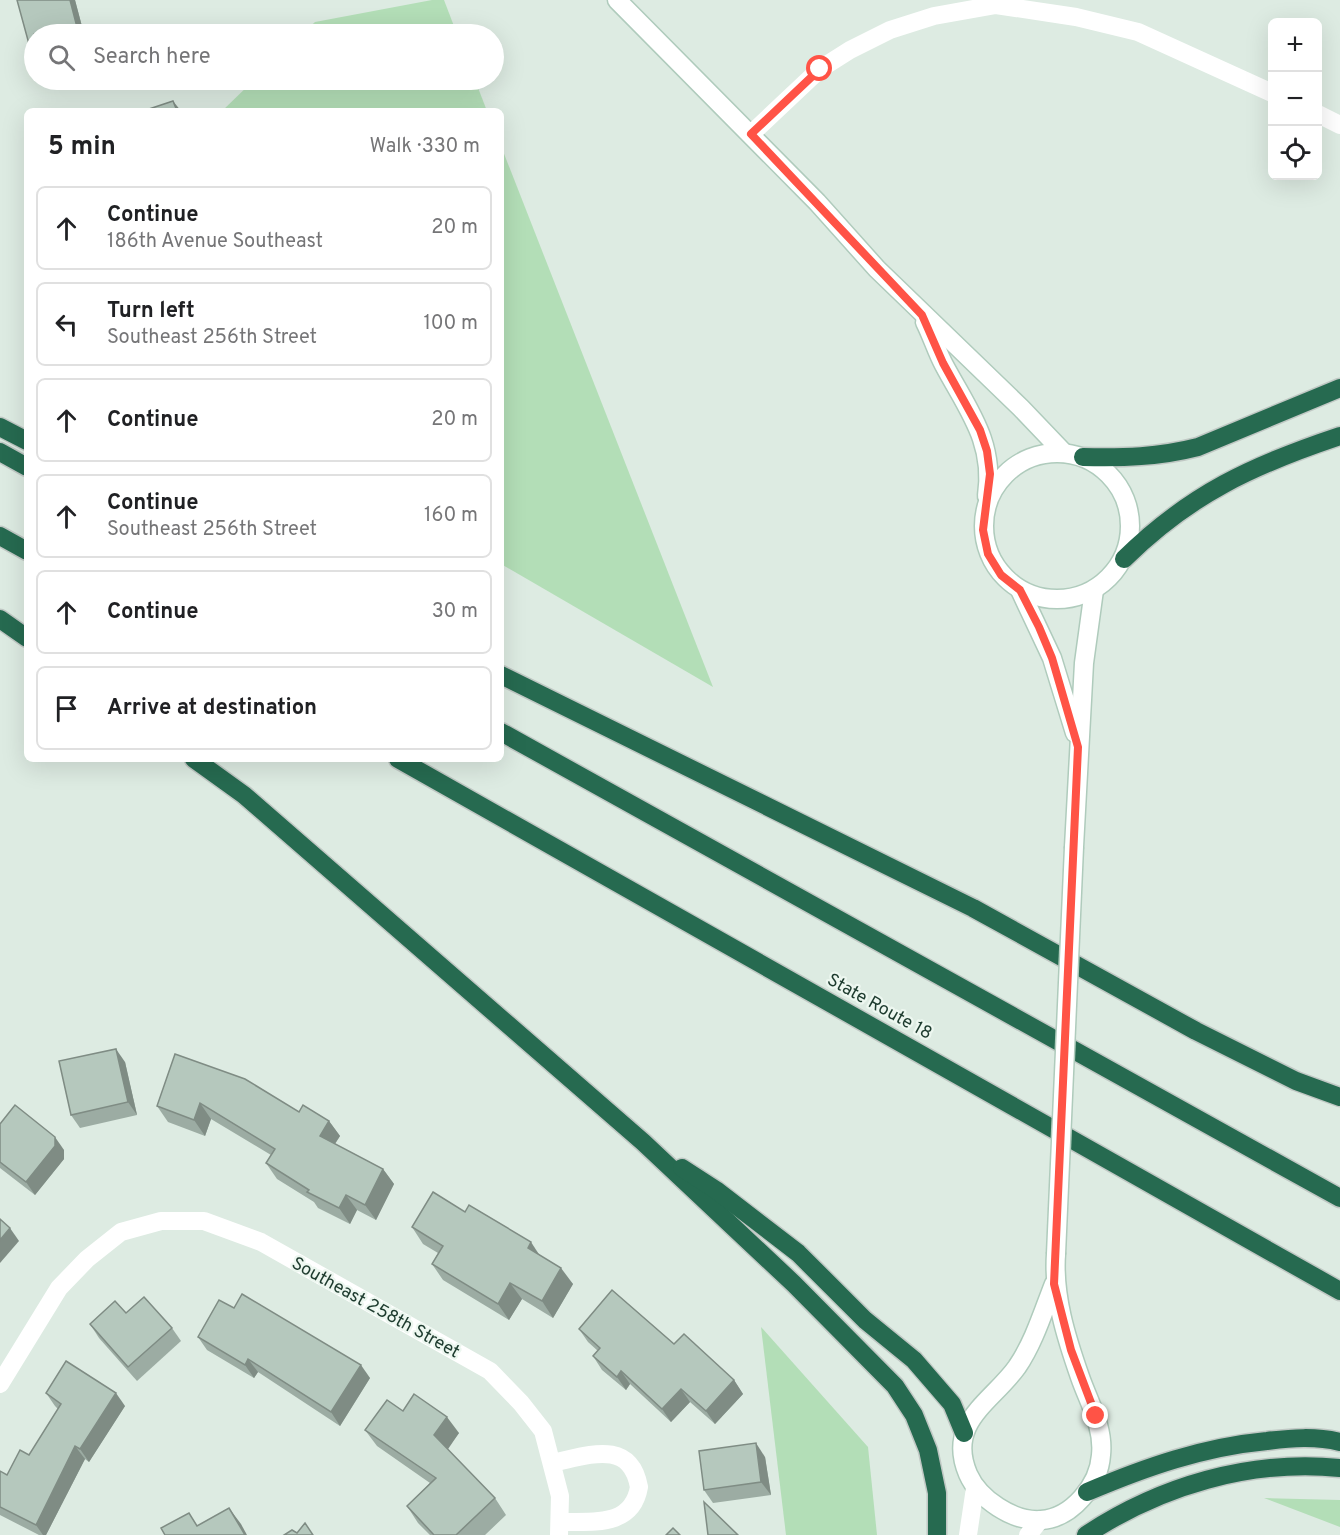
<!DOCTYPE html>
<meta charset="utf-8">
<style>
:root{--surface:#fff;--page:#f2f2f2;--text:#202124;--muted:#757577;--line:#e0e0e0}
body{margin:0;font-family:Overpass,sans-serif;background:var(--page);color:var(--text)}
.controls{position:absolute;right:18px;top:18px;display:grid;overflow:hidden;border-radius:9px;box-shadow:0 6px 24px #0002}
.controls button{width:54px;height:54px;display:grid;place-items:center;padding:0;border:0;border-bottom:2px solid var(--line);background:var(--surface);color:var(--text);font:30px sans-serif}
.stop{position:absolute;width:18px;height:18px;margin:-14px;border:4px solid #ff5346;border-radius:50%;background:#fff}
.stop.end{background:#ff5346;border-color:#fff;box-shadow:0 2px 6px #0008}
.list{margin:0;padding:0;list-style:none}
h2{display:flex;justify-content:space-between;align-items:center;height:78px;margin:0;padding:0 24px;font-size:26px}
h2 small{font-size:20px;font-weight:400;color:var(--muted)}
.list li{display:grid;grid-template-columns:39px 1fr auto;gap:18px;align-items:center;box-sizing:border-box;height:84px;margin:0 12px 12px;padding:0 12px;border:2px solid var(--line);border-radius:9px}
.list b{display:block;font-size:22px;white-space:nowrap}
.list p{margin:0;font-size:20px;white-space:nowrap;color:var(--muted)}
.list em{font-size:20px;font-style:normal;color:var(--muted)}
.icon{flex:none;width:33px;height:33px;fill:none;stroke:currentColor;stroke-width:2;stroke-linecap:round;stroke-linejoin:round}
.map{position:relative;flex:none;width:1340px;height:1535px;overflow:hidden}
.search{position:absolute;background:var(--surface);box-shadow:0 6px 24px #0002;left:24px;top:24px;width:480px;height:66px;display:flex;align-items:center;gap:15px;box-sizing:border-box;padding:0 21px;border-radius:33px;color:var(--muted);font-size:22px}
.panel{position:absolute;background:var(--surface);box-shadow:0 6px 24px #0002;left:24px;top:108px;width:480px;height:654px;border-radius:9px}
.map>svg:first-child{display:block}
.green{fill:#b3deb7}
.lines{fill:none;stroke-linecap:round;stroke-linejoin:round}
.secondary-casing{stroke:#afcbbc;stroke-width:21}
.motorway-casing{stroke:#c0c8c4;stroke-width:21}
.minor{stroke:#fff;stroke-width:18}
.secondary{stroke:#fff;stroke-width:18}
.motorway{stroke:#266a50;stroke-width:18}
.secondary-bridge-casing{stroke:#afcbbc;stroke-width:21;stroke-linecap:butt}
.secondary-bridge{stroke:#fff;stroke-width:18}
.wall{fill:#9caca3}
.shaded-wall{fill:#7f8c84}
.building{fill:#b5c8bd;stroke:#7f8c84;stroke-width:1.5}
.route{stroke:#ff5346;stroke-width:8}
.labels{text-anchor:middle;stroke-width:4.5;stroke-linejoin:round;paint-order:stroke}
.street-label{font-size:18px;fill:#1d3b2e;stroke:#edf7f0}
</style>
<div class="map">
<svg width="1340" height="1535" viewBox="0 0 1340 1535">
<rect width="100%" height="100%" fill="#ddebe2"/>
<g class="green">
<polygon points="432,0 444,0 457,34 302,34 315,22"/>
<polygon points="254,80 475,80 487,111 222,111"/>
<polygon points="501,146 713,687 501,564"/>
<polygon points="761,1327 868,1447 877,1535 786,1535"/>
<polygon points="1264,1498 1340,1500 1340,1527"/>
</g>
<g class="lines">
<defs>
<g id="secondary">
<polyline points="617,0 817,202 877,269 1021,408 1064,453"/>
<path d="M925,322C932,336 937,352 944,365C968,410 995,442 987,496"/>
<circle cx="1057" cy="526" r="73"/>
<polyline points="1020,590 1052,658 1075,733"/>
<polyline points="1074,847 1084,663 1094,590"/>
<path d="M1054,1284C1043,1312 1034,1342 1017,1367C992,1402 946,1422 968,1474C979,1499 1013,1522 1041,1520C1072,1518 1099,1485 1101,1455C1104,1427 1089,1403 1080,1377C1066,1337 1053,1296 1056,1254"/>
</g>
<g id="motorway">
<polyline points="0,427 27,441"/>
<polyline points="0,452 27,467"/>
<path d="M1083,457C1123,458 1159,457 1198,447L1340,388"/>
<polyline points="0,536 27,551"/>
<path d="M1124,559C1190,494 1253,465 1340,436"/>
<polyline points="0,619 27,638"/>
<polyline points="501,675 973,908 1196,1031 1296,1081 1340,1097"/>
<polyline points="501,732 1340,1198"/>
<polyline points="194,759 244,795 643,1142 794,1284 895,1386 914,1415 928,1450 937,1493 937,1535"/>
<polyline points="398,759 1340,1291"/>
<polyline points="682,1168 716,1190 798,1253 865,1320 914,1360 952,1404 964,1433"/>
<path d="M1087,1492C1146,1467 1203,1447 1267,1441C1291,1438 1316,1436 1340,1442"/>
<path d="M1086,1535C1160,1486 1250,1459 1340,1468"/>
</g>
</defs>
<use href="#secondary" class="secondary-casing"/>
<use href="#motorway" class="motorway-casing"/>
<g class="minor">
<polyline points="1318,114 1340,125"/>
<polyline points="751,134 820,69 850,50 890,30 934,16 996,5 1076,17 1138,32 1272,93"/>
<polyline points="0,1384 59,1288 87,1259 121,1232 161,1221 204,1221 261,1242 490,1371 521,1403 543,1431 560,1496 559,1535"/>
<path d="M552,1463C587,1456 630,1438 639,1487C632,1528 592,1521 560,1522"/>
<polyline points="968,1535 975,1488"/>
<polyline points="1028,1535 1040,1520"/>
</g>
<use href="#secondary" class="secondary"/>
<use href="#motorway" class="motorway"/>
<defs>
<polyline id="secondary-bridge" points="1056,1254 1074,847"/>
</defs>
<use href="#secondary-bridge" class="secondary-bridge-casing"/>
<use href="#secondary-bridge" class="secondary-bridge"/>
</g>
<g class="wall">
<polygon points="17,0 75,0 84,34 34,34 34,52 29,44"/>
<polygon points="175,1054 299,1112 329,1121 340,1136 335,1144 383,1169 394,1184 376,1220 357,1210 350,1224 318,1208 314,1202 277,1179 266,1163 271,1155 211,1119 205,1136 168,1122 157,1106"/>
<polygon points="125,1062 137,1115 80,1128 71,1115"/>
<polygon points="0,1124 64,1150 64,1159 35,1195 0,1168"/>
<polygon points="465,1212 540,1255 573,1284 553,1318 522,1299 509,1320 443,1280 432,1264 438,1253 423,1244 412,1227"/>
<polygon points="234,1308 370,1378 340,1426 258,1372 254,1378 207,1350 198,1337"/>
<polygon points="126,1313 172,1328 181,1341 137,1381 99,1338 90,1324"/>
<polygon points="579,1329 674,1344 734,1380 743,1394 715,1424 690,1402 671,1422 630,1384 626,1390 602,1370 593,1356 598,1351 588,1342"/>
<polygon points="46,1393 125,1406 89,1462 85,1459 46,1535 39,1535 0,1515 0,1471 7,1475 29,1455 58,1409 55,1406"/>
<polygon points="403,1411 459,1433 447,1449 495,1498 506,1515 485,1535 430,1535 418,1523 407,1506 430,1483 377,1446 365,1430"/>
<polygon points="765,1457 771,1495 713,1503 704,1490"/>
</g>
<g class="shaded-wall">
<polygon points="70,0 75,0 84,34 80,34 78,31"/>
<polygon points="173,101 181,111 177,111"/>
<polygon points="116,1049 125,1062 137,1115 128,1102"/>
<polygon points="200,1103 211,1119 205,1136 194,1120"/>
<polygon points="329,1121 340,1136 330,1151 320,1136"/>
<polygon points="55,1137 64,1150 64,1159 35,1195 26,1182"/>
<polygon points="383,1169 394,1184 376,1220 365,1205"/>
<polygon points="346,1195 357,1210 350,1224 339,1208"/>
<polygon points="10,1228 19,1241 0,1263 0,1240"/>
<polygon points="531,1242 542,1259 528,1248"/>
<polygon points="561,1268 573,1284 553,1318 542,1301"/>
<polygon points="510,1283 522,1299 509,1320 498,1304"/>
<polygon points="248,1359 258,1372 254,1378 245,1365"/>
<polygon points="361,1365 370,1378 340,1426 331,1412"/>
<polygon points="621,1371 630,1384 626,1390 617,1377"/>
<polygon points="734,1380 743,1394 715,1424 706,1411"/>
<polygon points="681,1389 690,1402 671,1422 662,1409"/>
<polygon points="116,1393 125,1406 89,1462 80,1449"/>
<polygon points="447,1417 459,1433 446,1452 434,1435"/>
<polygon points="756,1443 765,1457 771,1495 761,1482"/>
<polygon points="75,1446 85,1459 46,1535 43,1535 36,1525"/>
<polygon points="229,1508 241,1524 247,1535 245,1535"/>
</g>
<g class="building">
<polygon points="17,0 70,0 78,31 64,34 34,34 34,42 29,44"/>
<polygon points="173,101 177,111 143,111"/>
<polygon points="116,1049 128,1102 71,1115 59,1061"/>
<polygon points="175,1054 245,1079 299,1112 303,1105 329,1121 320,1136 383,1169 365,1205 346,1195 339,1208 307,1192 309,1190 266,1163 275,1149 200,1103 194,1120 157,1106"/>
<polygon points="15,1105 55,1137 55,1146 26,1182 0,1162 0,1124"/>
<polygon points="433,1192 465,1212 469,1205 531,1242 528,1248 561,1268 542,1301 510,1283 498,1304 432,1264 443,1246 412,1227"/>
<polygon points="0,1219 10,1228 0,1240"/>
<polygon points="612,1290 674,1344 684,1334 734,1380 706,1411 681,1389 662,1409 621,1371 617,1377 593,1356 600,1348 579,1329"/>
<polygon points="242,1294 361,1365 331,1412 248,1359 245,1365 198,1337 219,1300 234,1308"/>
<polygon points="144,1297 172,1328 128,1367 90,1324 115,1301 126,1313"/>
<polygon points="66,1361 116,1393 80,1449 75,1446 36,1525 0,1507 0,1471 7,1475 20,1450 29,1455 61,1404 46,1393"/>
<polygon points="414,1394 447,1417 434,1435 495,1498 456,1535 434,1535 407,1506 436,1478 365,1430 387,1400 403,1411"/>
<polygon points="756,1443 761,1482 704,1490 699,1451"/>
<polygon points="704,1502 738,1535 708,1535"/>
<polygon points="229,1508 245,1535 165,1535 161,1528 189,1513 197,1526"/>
<polygon points="305,1523 313,1535 284,1535 292,1530 297,1533"/>
<polygon points="673,1528 680,1535 666,1535"/>
</g>
<g class="lines">
<polyline class="route" points="820,69 751,134 922,315 943,363 980,430 987,451 990,474 983,530 988,554 1001,575 1020,590 1039,627 1052,658 1078,747 1054,1284 1071,1350 1096,1416"/>
</g>
<g class="labels">
<g class="street-label">
<text transform="translate(880 1006) rotate(29)" y="6">State Route 18</text>
<text transform="translate(376 1307) rotate(29)" y="6">Southeast 258th Street</text>
</g>
</g>
</svg>
<div class="controls">
<button>+</button>
<button>−</button>
<button><svg class="icon" aria-label="locate" viewBox="0 0 24 24"><circle cx="12" cy="12" r="6"/><path d="M12 2v4M12 18v4M2 12h4M18 12h4"/></svg></button>
</div>
<div class="stop" style="left:820px;top:69px"></div>
<div class="stop end" style="left:1096px;top:1416px"></div>
<div class="search"><svg class="icon" aria-label="search" viewBox="0 0 24 24"><circle cx="10" cy="10" r="6"/><path d="M15 15l6 6"/></svg>Search here</div>
<section class="panel">
<h2>5 min<small>Walk · 330 m</small></h2>
<ul class="list">
<li><svg class="icon" aria-label="ahead" viewBox="0 0 24 24"><path d="M12 20V5M6 11l6-6 6 6"/></svg><div><b>Continue</b><p>186th Avenue Southeast</p></div><em>20 m</em></li>
<li><svg class="icon" aria-label="left" viewBox="0 0 24 24"><path d="M17 20v-9H6M10 6l-5 5 5 5"/></svg><div><b>Turn left</b><p>Southeast 256th Street</p></div><em>100 m</em></li>
<li><svg class="icon" aria-label="ahead" viewBox="0 0 24 24"><path d="M12 20V5M6 11l6-6 6 6"/></svg><div><b>Continue</b></div><em>20 m</em></li>
<li><svg class="icon" aria-label="ahead" viewBox="0 0 24 24"><path d="M12 20V5M6 11l6-6 6 6"/></svg><div><b>Continue</b><p>Southeast 256th Street</p></div><em>160 m</em></li>
<li><svg class="icon" aria-label="ahead" viewBox="0 0 24 24"><path d="M12 20V5M6 11l6-6 6 6"/></svg><div><b>Continue</b></div><em>30 m</em></li>
<li><svg class="icon" aria-label="arrive" viewBox="0 0 24 24"><path d="M6 21V4h12l-3 4 3 4H6"/></svg><div><b>Arrive at destination</b></div></li>
</ul>
</section>
</div>
